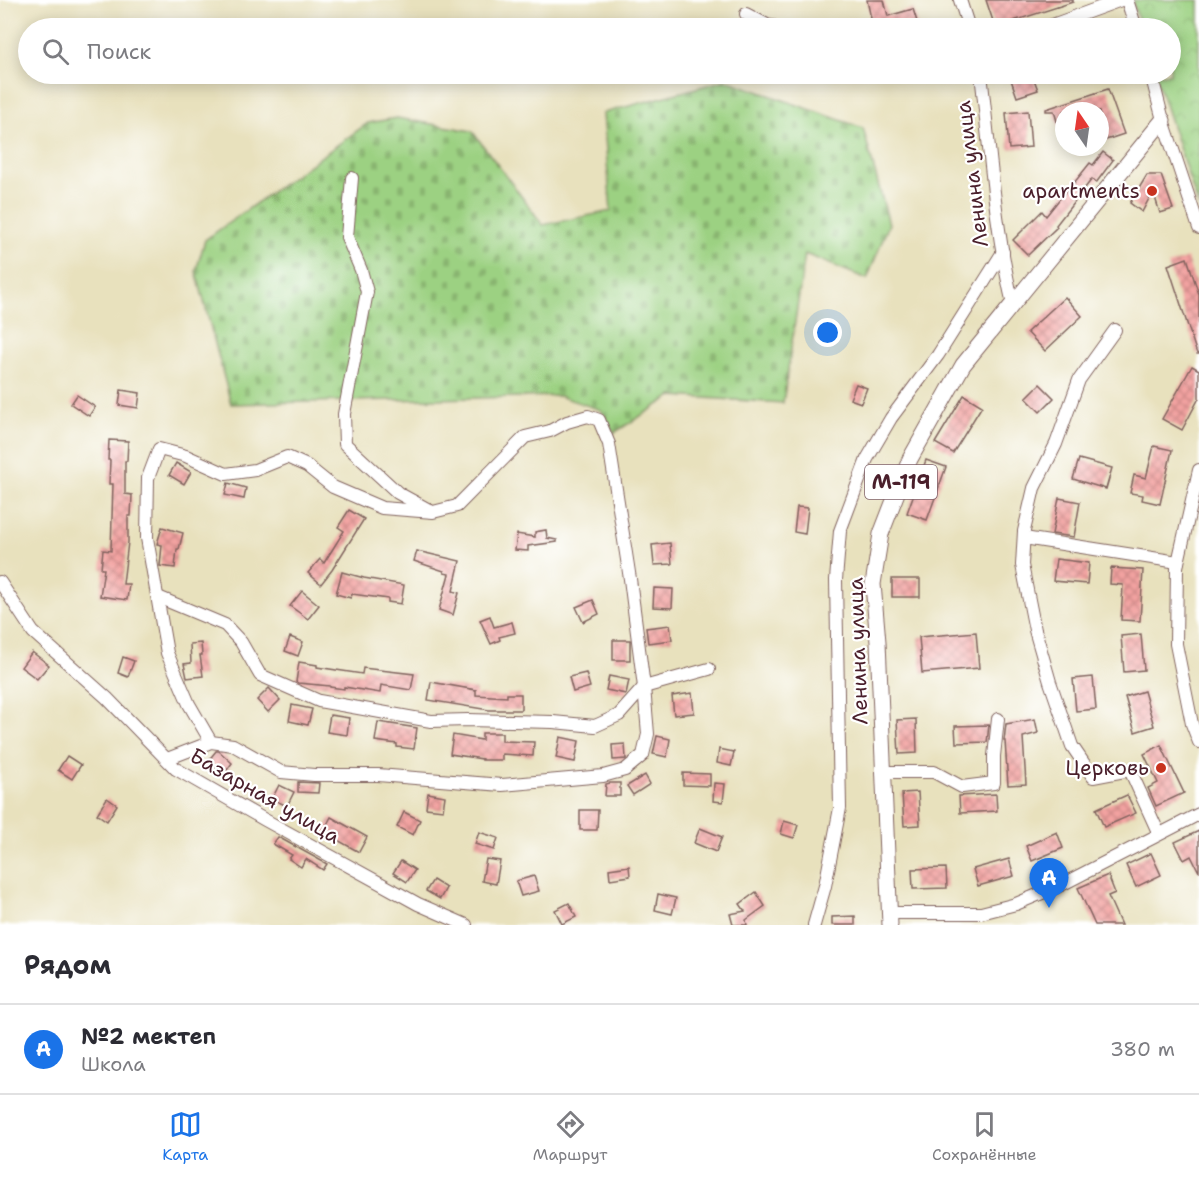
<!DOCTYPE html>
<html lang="ru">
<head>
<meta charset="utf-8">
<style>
  body { margin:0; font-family:"Shantell Sans",sans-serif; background:#f2f2f3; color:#2b2b33 }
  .compass { position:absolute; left:1055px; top:102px; width:54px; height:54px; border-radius:50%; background:#fff; box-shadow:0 3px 15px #0003; rotate:347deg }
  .you { position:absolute; left:828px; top:333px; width:21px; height:21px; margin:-15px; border:4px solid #fff; border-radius:50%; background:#1a73e8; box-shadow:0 0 0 9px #1a73e833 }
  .badge { display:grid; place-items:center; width:39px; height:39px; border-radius:50%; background:#1a73e8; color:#fff; font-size:20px; font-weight:700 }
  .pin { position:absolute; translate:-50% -50px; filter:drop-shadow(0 2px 3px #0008) }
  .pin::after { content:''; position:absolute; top:32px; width:21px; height:18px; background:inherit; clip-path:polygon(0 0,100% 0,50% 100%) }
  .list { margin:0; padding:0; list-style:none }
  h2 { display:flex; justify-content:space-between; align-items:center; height:78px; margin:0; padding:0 24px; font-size:26px }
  h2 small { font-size:20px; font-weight:400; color:#7c7c81 }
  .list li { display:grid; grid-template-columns:39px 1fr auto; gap:18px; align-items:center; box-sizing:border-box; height:90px; padding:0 24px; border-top:2px solid #e1e1e2 }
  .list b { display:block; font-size:22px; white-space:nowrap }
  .list p { margin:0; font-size:20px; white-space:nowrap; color:#7c7c81 }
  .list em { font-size:20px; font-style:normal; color:#7c7c81 }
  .icon { flex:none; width:33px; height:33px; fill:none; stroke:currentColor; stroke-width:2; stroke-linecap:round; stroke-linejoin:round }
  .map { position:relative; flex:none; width:1199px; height:925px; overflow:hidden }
  .search { position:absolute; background:#fff; box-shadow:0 3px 15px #0003; left:18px; right:18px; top:18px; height:66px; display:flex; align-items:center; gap:15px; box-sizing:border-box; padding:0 21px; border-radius:33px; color:#7c7c81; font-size:22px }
  .sheet { height:168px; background:#fff }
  nav { display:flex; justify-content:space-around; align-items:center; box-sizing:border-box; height:84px; border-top:2px solid #e1e1e2; background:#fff; font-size:16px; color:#7c7c81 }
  nav a { display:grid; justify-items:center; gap:3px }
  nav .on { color:#1a73e8 }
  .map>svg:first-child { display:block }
  .cemetery { fill:url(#cemetery-stones); stroke:#737856; stroke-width:1.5 }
  .park { fill:url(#park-crowns); stroke:#737856; stroke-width:1.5 }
  .building { fill:url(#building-cross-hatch) }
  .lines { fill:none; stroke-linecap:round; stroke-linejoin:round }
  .minor-casing { stroke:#81635e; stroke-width:14 }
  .major-casing { stroke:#81635e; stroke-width:17 }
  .minor { stroke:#fff; stroke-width:12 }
  .major { stroke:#fff; stroke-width:15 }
  .poi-dot { fill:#c8321e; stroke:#fff; stroke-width:2 }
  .labels { text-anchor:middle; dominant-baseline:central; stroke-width:4.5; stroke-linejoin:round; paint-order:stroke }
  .shield { fill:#fff; stroke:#80626b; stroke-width:1.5 }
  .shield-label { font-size:20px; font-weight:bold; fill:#4a1f2b }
  .street-label { font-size:21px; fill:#4a1f2b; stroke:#fff }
  .poi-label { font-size:21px; fill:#4a1f2b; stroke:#fff; text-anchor:end }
</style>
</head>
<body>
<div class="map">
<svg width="1199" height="925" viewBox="0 0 1199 925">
  <defs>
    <pattern id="cemetery-stones" width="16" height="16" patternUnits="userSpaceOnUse" patternTransform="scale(1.5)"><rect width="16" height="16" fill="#9cd182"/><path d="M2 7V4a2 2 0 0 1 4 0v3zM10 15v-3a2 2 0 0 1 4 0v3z" fill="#88b370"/></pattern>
    <pattern id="park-crowns" width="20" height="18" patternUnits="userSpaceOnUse" patternTransform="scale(1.5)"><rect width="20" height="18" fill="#9cd182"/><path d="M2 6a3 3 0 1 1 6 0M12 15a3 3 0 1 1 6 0" fill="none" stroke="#88b370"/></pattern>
    <pattern id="building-cross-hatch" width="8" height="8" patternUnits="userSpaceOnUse" patternTransform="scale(1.5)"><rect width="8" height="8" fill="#f3a3a1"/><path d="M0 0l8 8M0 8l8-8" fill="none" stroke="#c78483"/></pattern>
  </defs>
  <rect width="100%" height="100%" fill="#fff"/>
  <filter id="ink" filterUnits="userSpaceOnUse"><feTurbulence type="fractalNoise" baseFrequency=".0167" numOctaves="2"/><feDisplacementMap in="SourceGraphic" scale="12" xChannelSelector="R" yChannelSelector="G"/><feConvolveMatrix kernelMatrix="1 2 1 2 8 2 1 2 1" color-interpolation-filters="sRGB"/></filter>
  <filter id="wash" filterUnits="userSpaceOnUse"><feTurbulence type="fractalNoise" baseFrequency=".008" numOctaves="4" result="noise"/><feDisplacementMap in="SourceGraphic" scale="24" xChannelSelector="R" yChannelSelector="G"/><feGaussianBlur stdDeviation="1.35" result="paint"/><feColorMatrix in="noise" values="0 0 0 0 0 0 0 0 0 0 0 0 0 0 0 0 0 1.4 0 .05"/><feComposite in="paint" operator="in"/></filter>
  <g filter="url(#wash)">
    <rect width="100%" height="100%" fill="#e8e1bd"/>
    <polygon class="cemetery" points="726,80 863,128 889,224 867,279 805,254 783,403 672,396 614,433 601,410 559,396 231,404 196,271 205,240 368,123 397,118 472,131 543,225 611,211 603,113"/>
    <polygon class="park" points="1132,0 1199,0 1199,208 1155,74 1170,74 1170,28 1141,28"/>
    <g id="blocks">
      <g class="building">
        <polygon points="867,0 884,0 888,16 913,9 919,28 873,28"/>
        <polygon points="986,0 1073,0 1073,2 995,27"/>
        <polygon points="1009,74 1032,74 1038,90 1017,97"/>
        <polygon points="1108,89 1124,134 1100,142 1100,111 1064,111 1064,137 1062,138 1054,111 1046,111 1046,109"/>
        <polygon points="1028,111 1031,147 1009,149 1006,113"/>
        <polygon points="1103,152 1113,160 1096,183 1092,179 1056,225 1057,227 1028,255 1013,240 1042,211 1046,216 1073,182 1074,183 1090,163 1093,165"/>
        <polygon points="1147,175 1161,175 1173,209 1160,213 1153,191 1142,212 1130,203"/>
        <polygon points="1187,258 1199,294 1199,354 1197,354 1168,265"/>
        <polygon points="1065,297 1082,316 1045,351 1027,332"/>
        <polygon points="1192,366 1199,370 1199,398 1182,430 1162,419"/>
        <polygon points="856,384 867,388 861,403 850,399"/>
        <polygon points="1040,384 1054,398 1040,412 1026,398"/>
        <polygon points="121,390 140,393 138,408 119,405"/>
        <polygon points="77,395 95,407 89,416 71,404"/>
        <polygon points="964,395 982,406 953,453 935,443"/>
        <polygon points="109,440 128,441 127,461 125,461 125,494 132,495 131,516 128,516 128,542 123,584 129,584 127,600 100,596 104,569 101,569 103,550 111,551 113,484 109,484 110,460 108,460"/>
        <polygon points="1154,446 1172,450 1160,504 1142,500 1143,495 1130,493 1134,475 1146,478"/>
        <polygon points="1079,459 1112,468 1106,489 1073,479"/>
        <polygon points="926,460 946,467 927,520 907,513"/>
        <polygon points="176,463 191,472 184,484 169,475"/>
        <polygon points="228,483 246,488 244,499 225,495"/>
        <polygon points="1059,498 1080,502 1074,537 1052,534"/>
        <polygon points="797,507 808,508 805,534 794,532"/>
        <polygon points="349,510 364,519 332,570 321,584 308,573 320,559 324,563 344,531 338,527"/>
        <polygon points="162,527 183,533 179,549 177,549 175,568 160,566 162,545 157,544"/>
        <polygon points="546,530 547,538 557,540 557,542 528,546 528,551 515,550 517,534 535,537 535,532"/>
        <polygon points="670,543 672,564 654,565 652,545"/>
        <polygon points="417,551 460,561 453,591 459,593 453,615 439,610 449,574 444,573 444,571 414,561"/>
        <polygon points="1056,559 1089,563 1087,584 1053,581"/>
        <polygon points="1111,568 1143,570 1140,621 1121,620 1123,585 1110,584"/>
        <polygon points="342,572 364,578 404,585 401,604 388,602 388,599 352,594 351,598 336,594"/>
        <rect x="892" y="579" width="28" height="18"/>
        <polygon points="654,588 673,589 672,608 653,607"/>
        <polygon points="302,591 319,605 308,619 290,606"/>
        <polygon points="593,600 599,614 583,622 576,607"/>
        <polygon points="490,616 494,627 512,622 515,633 499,637 500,640 491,644 480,620"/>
        <polygon points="670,625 672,640 648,643 646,628"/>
        <polygon points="976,632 979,668 922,673 919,637"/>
        <polygon points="1141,634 1144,670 1124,672 1121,636"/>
        <polygon points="290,637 303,642 298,656 285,651"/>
        <rect x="613" y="640" width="17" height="20"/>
        <polygon points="201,643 202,655 200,655 203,676 187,678 184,664 191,663 190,644"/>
        <polygon points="32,652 49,665 37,679 21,667"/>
        <polygon points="123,657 134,661 128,677 118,673"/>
        <polygon points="299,662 317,665 317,667 362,674 363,668 414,674 411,690 381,685 380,693 344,687 344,689 330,687 330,686 298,683 296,682"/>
        <polygon points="586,673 590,687 573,692 569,677"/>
        <polygon points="609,676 629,680 626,694 606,690"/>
        <polygon points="1093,677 1096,709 1076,711 1073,679"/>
        <polygon points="431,682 476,690 476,695 507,697 507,694 521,694 521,710 489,710 428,700"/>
        <polygon points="269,688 280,700 268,712 257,700"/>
        <polygon points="1144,691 1154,726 1135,732 1125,697"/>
        <polygon points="692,693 694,713 674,715 672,696"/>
        <polygon points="292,705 312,709 308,725 289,721"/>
        <polygon points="330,715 349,718 347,735 327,732"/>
        <polygon points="916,719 917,753 899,754 897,720"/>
        <polygon points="1035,719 1038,733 1023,737 1026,784 1008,785 1005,741 1004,741 1006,724"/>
        <polygon points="378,722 417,728 414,749 397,747 397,744 375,741"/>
        <polygon points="989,725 987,742 956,743 955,726"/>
        <polygon points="482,733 502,733 502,741 534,742 533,756 502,754 502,760 482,760 482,759 450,754 453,735 482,740"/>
        <polygon points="657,736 670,739 667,757 653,754"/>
        <polygon points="560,737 579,741 575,762 556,758"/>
        <polygon points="625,744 626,759 613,760 612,745"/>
        <polygon points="1161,745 1184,793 1156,806 1148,788 1158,783 1144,754"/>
        <polygon points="719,749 734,752 731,766 717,763"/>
        <polygon points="216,751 219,751 232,763 224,774 208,761"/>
        <polygon points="67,756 81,765 72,779 58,770"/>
        <polygon points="683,773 710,774 710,786 683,785"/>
        <polygon points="645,775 650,784 633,795 627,786"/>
        <polygon points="298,782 319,783 318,793 298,792"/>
        <polygon points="610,783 620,783 620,796 605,796 606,784"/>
        <polygon points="714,783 725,784 723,802 713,801"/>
        <polygon points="279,785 294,792 287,806 272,799"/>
        <polygon points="918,792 920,825 904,826 902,793"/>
        <polygon points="428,793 445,796 443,810 426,808"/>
        <polygon points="996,794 997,811 960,813 959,796"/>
        <polygon points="1127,795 1136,813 1104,827 1096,809"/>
        <polygon points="107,798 117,805 107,821 97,814"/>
        <polygon points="580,810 598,810 597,830 580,830"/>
        <polygon points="404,812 420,820 413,835 397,827"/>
        <polygon points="331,817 367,837 359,852 323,832"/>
        <polygon points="784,821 798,825 794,838 781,834"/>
        <polygon points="700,828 722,837 716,852 694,843"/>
        <polygon points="1199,831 1199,872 1191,856 1184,860 1175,842"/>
        <polygon points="479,832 498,838 494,850 475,844"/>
        <polygon points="1057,832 1063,848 1032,861 1026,846"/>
        <polygon points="278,837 327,864 323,870 306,859 301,867 289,859 292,855 273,844"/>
        <polygon points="1151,853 1161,875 1136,887 1126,865"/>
        <polygon points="486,859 500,861 496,884 482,881"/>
        <polygon points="1009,859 1014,876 978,886 973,869"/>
        <polygon points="401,861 415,870 407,882 393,873"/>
        <polygon points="629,866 630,876 610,879 609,869"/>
        <polygon points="946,868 947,888 913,889 912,869"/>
        <polygon points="1108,875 1115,893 1108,896 1121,925 1095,925 1078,888"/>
        <polygon points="534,876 539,891 521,896 516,881"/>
        <polygon points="433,880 446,888 440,899 426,891"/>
        <polygon points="756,892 765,906 746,920 747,925 733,925 730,914 745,911 740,904"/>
        <polygon points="658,894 676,898 672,914 655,910"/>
        <polygon points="569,903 576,917 562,924 555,910"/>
        <polygon points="855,916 855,925 832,925 832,917"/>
      </g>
    </g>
  </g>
  <g filter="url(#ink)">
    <use href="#blocks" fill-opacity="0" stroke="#81635e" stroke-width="1.5"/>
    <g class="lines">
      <defs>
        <g id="minor">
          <polyline points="960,0 969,28"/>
          <polyline points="1127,0 1136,28"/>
          <polyline points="746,14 767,25 782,28"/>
          <polyline points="1044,28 1121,0"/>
          <path d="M 981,74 C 990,150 995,229 1013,304"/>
          <polyline points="1151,74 1163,120 1199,228"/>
          <polyline points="352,178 347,237 361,270 367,292 344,414 345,444 398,493 429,510"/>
          <polyline points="1115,330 1079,380 1056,444 1034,488 1024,531 1022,565 1035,630 1050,682 1072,746 1093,777 1130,770 1159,834"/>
          <polyline points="1199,470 1177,567 1176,644 1192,724 1199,742"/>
          <polyline points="1024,538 1178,562"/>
          <polyline points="0,582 33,632 107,698 176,769 265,820 418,904 466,925"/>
          <polyline points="158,597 225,625 241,642 260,675 319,701 431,721 468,720 553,722 595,726 619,715 644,687 709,669"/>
          <polyline points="167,759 211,742 233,745 281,772 314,775 378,775 502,785 603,776 625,770 643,755 648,734 644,687 630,579 609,444 599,420 588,416 567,422 550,431 525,437 457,506 433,512 382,508 333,487 307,466 287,457 255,470 226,474 186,456 159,449 148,478 147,538 167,653 189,704 211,742"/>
          <polyline points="883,772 934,772 962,787 994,783 994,756 998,719"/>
          <polyline points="889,913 981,913 1016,904 1061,885 1199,814"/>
          <polyline points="814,925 825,886 840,808 836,580 840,531 867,459 891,418 938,355 1003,252"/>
        </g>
        <polyline id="major" points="890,925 878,642 873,584 881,534 910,459 963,365 1163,120"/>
      </defs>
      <use href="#minor" class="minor-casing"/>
      <use href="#major" class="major-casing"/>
      <use href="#minor" class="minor"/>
      <use href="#major" class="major"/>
    </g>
  </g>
  <g class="poi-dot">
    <circle cx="1152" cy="191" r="6"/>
    <circle cx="1161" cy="768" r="6"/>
  </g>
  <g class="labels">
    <rect class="shield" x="865" y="465" width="72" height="34" rx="4.5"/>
    <g class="shield-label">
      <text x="901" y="482">М-119</text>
    </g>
    <g class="street-label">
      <text transform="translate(972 174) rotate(-97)">Ленина улица</text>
      <text transform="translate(858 651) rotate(-92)">Ленина улица</text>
      <text transform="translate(265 796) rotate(30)">Базарная улица</text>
    </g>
    <g class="poi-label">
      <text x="1140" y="191">apartments</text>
      <text x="1149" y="768">Церковь</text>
    </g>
  </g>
</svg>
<svg class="compass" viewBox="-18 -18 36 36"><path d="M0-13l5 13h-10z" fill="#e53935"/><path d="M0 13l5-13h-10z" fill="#7c7c81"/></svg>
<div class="you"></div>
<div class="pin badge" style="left:1049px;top:908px">A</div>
<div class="search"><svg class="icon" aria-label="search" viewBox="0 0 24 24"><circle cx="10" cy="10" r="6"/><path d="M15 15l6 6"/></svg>Поиск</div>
</div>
<section class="sheet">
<h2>Рядом<small></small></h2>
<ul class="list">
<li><span class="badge">A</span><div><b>№2 мектеп</b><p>Школа</p></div><em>380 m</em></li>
</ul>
</section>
<nav>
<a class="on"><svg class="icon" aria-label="map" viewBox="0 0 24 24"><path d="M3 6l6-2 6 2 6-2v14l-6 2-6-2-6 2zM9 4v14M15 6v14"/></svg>Карта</a>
<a><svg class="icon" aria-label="directions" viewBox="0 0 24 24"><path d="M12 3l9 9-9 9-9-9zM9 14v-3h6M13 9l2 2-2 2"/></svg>Маршрут</a>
<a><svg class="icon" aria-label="saved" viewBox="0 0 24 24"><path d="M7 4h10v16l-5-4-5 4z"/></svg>Сохранённые</a>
</nav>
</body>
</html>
